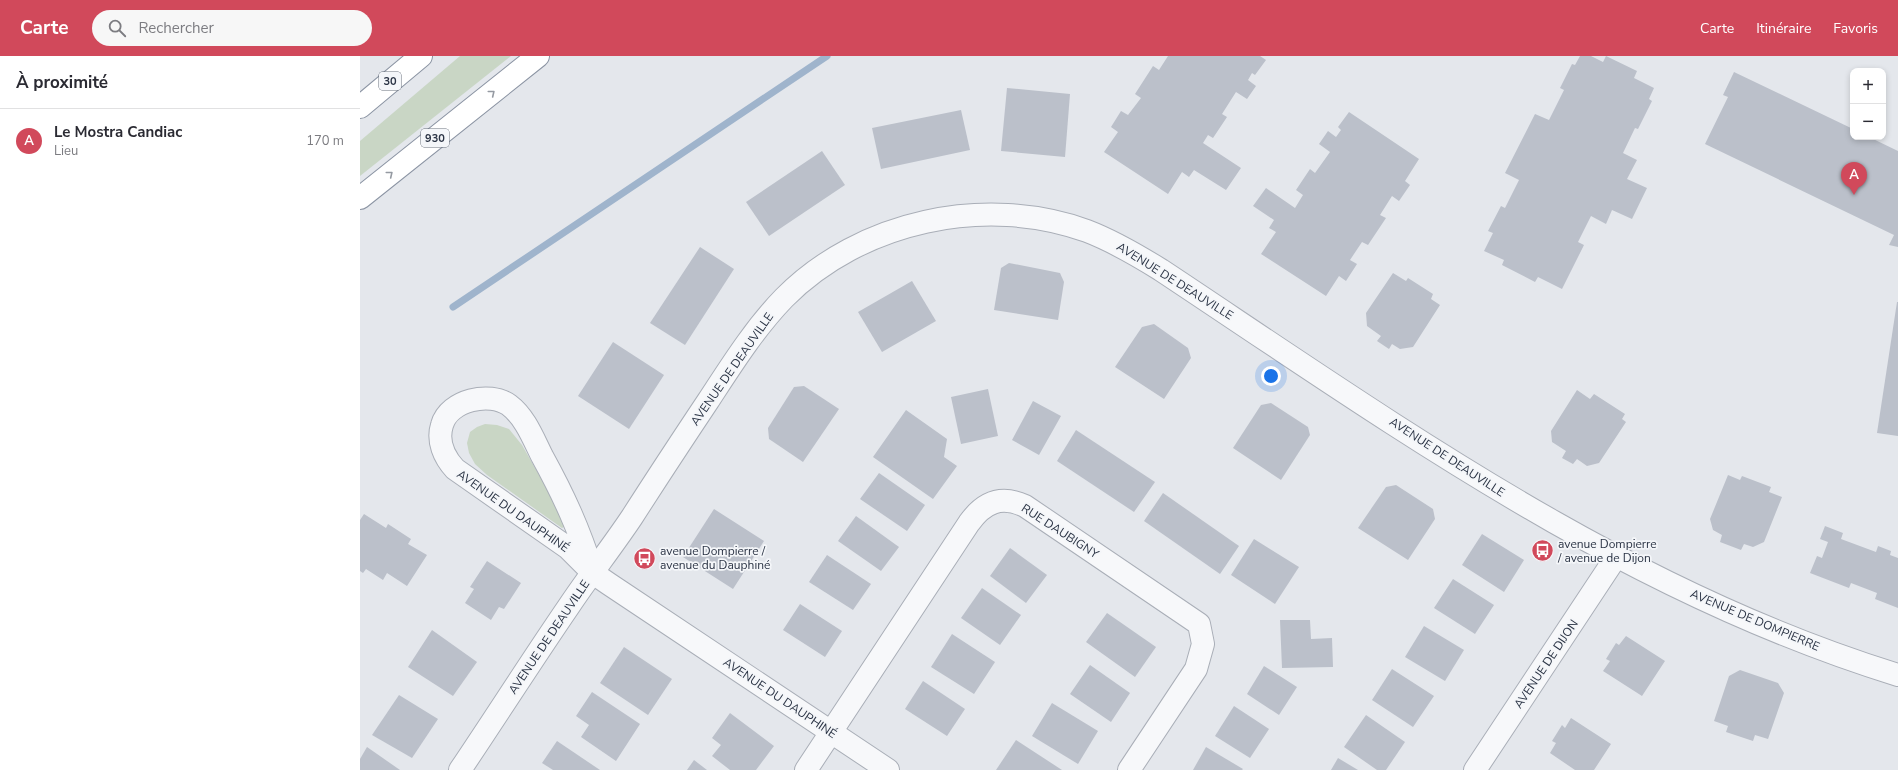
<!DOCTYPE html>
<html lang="fr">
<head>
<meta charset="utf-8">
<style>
  body { margin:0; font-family:"Nunito Sans",sans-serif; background:#f7f7f7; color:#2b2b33 }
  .controls { position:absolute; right:12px; top:12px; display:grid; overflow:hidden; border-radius:8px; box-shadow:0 2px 6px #0003 }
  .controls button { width:36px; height:36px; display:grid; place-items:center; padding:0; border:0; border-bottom:1px solid #e1e1e2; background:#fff; color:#2b2b33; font:20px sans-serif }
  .you { position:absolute; left:911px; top:320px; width:14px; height:14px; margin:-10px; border:3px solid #fff; border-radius:50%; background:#1a73e8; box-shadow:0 0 0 6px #1a73e833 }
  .badge { display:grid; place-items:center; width:26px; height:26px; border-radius:50%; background:#d1495b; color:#fff; font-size:13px; font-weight:700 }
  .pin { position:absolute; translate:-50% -33px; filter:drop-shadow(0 1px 2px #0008) }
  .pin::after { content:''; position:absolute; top:21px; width:14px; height:12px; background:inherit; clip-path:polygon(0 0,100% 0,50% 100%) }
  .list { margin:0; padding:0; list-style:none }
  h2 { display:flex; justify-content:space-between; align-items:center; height:52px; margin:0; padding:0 16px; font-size:17px }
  h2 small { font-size:13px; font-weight:400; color:#7c7c81 }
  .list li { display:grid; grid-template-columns:26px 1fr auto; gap:12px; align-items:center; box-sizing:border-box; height:64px; padding:0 16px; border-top:1px solid #e1e1e2 }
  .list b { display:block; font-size:15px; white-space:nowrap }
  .list p { margin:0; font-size:13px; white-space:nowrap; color:#7c7c81 }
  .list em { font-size:13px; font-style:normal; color:#7c7c81 }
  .icon { flex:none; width:22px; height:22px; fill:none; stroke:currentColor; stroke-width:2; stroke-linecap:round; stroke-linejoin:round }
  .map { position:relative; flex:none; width:1538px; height:714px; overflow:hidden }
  header { display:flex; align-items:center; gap:24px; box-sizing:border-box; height:56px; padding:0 20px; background:#d1495b; color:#fff }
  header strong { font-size:19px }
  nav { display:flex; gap:22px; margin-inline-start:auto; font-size:14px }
  .search { width:280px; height:36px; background:#f7f7f7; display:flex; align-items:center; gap:10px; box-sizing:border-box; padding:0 14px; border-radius:22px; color:#7c7c81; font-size:15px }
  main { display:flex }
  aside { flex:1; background:#fff }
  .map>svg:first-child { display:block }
  .green { fill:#c9d6c5 }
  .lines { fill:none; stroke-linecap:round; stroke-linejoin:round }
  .stream { stroke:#9fb4cc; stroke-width:7 }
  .building { fill:#bbc0ca }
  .street-casing { stroke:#a9aeb7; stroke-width:24 }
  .highway-casing { stroke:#8b94a3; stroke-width:24 }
  .street { stroke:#f7f8fa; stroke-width:22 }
  .highway { stroke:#fff; stroke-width:22 }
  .oneway { stroke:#959aa2 }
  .labels { text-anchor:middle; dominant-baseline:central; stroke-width:3.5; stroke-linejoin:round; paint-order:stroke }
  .shield { fill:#f4f6f9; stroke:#676e7b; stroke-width:1 }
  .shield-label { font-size:11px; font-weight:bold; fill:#2b3445 }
  .street-label { font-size:12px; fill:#2b3445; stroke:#f4f6f9 }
  .poi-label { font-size:12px; fill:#2b3445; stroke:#f4f6f9; text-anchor:start }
</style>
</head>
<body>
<header>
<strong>Carte</strong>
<div class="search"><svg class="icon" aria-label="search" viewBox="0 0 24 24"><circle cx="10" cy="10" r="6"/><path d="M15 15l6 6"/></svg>Rechercher</div>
<nav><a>Carte</a><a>Itinéraire</a><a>Favoris</a></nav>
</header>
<main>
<aside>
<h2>À proximité<small></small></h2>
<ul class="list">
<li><span class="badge">A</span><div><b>Le Mostra Candiac</b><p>Lieu</p></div><em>170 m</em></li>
</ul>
</aside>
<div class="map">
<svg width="1538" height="714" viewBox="0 0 1538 714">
  <rect width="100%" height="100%" fill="#e4e7ec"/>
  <g class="green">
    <polygon points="100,0 151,0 0,120 0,85"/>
    <polygon points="125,368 137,369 149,373 162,389 207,468 206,470 202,472 127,419 115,408 109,397 107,387 110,376 117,371"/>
  </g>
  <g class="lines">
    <polyline class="stream" points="93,251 467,0"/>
  </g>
  <g class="building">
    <polygon points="808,0 900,0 906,4 895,19 892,17 888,24 896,30 887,43 876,36 862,58 867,61 853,82 848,79 843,87 881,112 866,134 834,114 829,121 822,116 808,138 744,96 758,76 751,71 761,55 768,59 781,42 775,38 793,10 799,14"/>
    <polygon points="1220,0 1231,0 1243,6 1246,0 1277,15 1274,22 1294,32 1289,43 1292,45 1278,73 1275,72 1263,97 1277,104 1267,123 1287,132 1272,163 1252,154 1246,168 1231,160 1218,186 1224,189 1202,233 1178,221 1175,226 1142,209 1144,204 1124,195 1133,177 1128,175 1141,150 1145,152 1159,124 1145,117 1175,58 1189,64 1204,34 1200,32 1212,8 1215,9"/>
    <polygon points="1374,16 1493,73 1493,81 1509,81 1538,95 1538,191 1529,189 1534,179 1345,88 1368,41 1363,39"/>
    <polygon points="647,32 710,38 705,101 641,95"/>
    <polygon points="601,54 610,94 521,113 512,72"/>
    <polygon points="989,56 1059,103 1045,125 1050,129 1039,145 1032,140 1020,159 1026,162 1008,189 1002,186 990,204 997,208 986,225 979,220 966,240 901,198 916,176 909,172 914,164 893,150 906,132 935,152 943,139 936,134 950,113 955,117 970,96 959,88 968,75 976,81 981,74 978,71"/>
    <polygon points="462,95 485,129 409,180 386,146"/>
    <polygon points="340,191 374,213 325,289 290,267"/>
    <polygon points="649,207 700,217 704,226 698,264 634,254 641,212"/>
    <polygon points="1033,217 1046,225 1048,222 1073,238 1071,243 1080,249 1053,291 1040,293 1032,288 1029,293 1017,285 1021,280 1007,270 1006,257"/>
    <polygon points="552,225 576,265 522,296 498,256"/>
    <polygon points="1537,246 1538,246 1538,380 1517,377"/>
    <polygon points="794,268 828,292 831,302 804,343 755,311 782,271"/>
    <polygon points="253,286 304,319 269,373 218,340"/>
    <polygon points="444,330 479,353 443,406 409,383 408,372 434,331"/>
    <polygon points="628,333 638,380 601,388 591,341"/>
    <polygon points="1217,334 1230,343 1234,338 1265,358 1262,363 1266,366 1239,407 1227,410 1217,403 1213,408 1202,402 1206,395 1192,386 1191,375"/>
    <polygon points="673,345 701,360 679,399 652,384"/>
    <polygon points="911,347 948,371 950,379 921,424 873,392 901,349"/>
    <polygon points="546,354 587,383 584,401 597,410 573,443 513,401"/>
    <polygon points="716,374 795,426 774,456 697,405"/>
    <polygon points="519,417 565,449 547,475 500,443"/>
    <polygon points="1368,419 1380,424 1382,420 1411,431 1409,436 1422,441 1404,486 1393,491 1384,488 1381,494 1360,486 1362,479 1353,474 1350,463"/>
    <polygon points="1036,429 1073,453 1075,463 1048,504 998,472 1026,431"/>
    <polygon points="803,437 879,490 860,518 784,465"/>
    <polygon points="354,453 404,485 373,533 323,501"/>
    <polygon points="4,458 26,472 28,468 51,483 48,488 67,499 47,530 27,517 23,524 6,513 3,517 0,515 0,464"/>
    <polygon points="496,460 539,491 521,515 478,485"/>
    <polygon points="1465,470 1483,477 1481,483 1516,496 1518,490 1531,495 1530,499 1538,502 1538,552 1515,543 1517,537 1491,527 1489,532 1450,517 1457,500 1462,502 1468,486 1460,483"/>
    <polygon points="1122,478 1164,504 1144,536 1102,509"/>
    <polygon points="894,483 939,511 915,548 871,519"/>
    <polygon points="650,492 687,519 666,547 630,520"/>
    <polygon points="467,499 511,528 493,554 449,526"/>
    <polygon points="127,505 161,527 144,553 139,551 131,564 105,547 114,533 110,531"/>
    <polygon points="1093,523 1134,549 1115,578 1074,552"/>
    <polygon points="622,532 661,559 640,589 601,562"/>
    <polygon points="440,548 482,575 465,601 423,574"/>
    <polygon points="747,557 796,591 775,621 726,586"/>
    <polygon points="920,564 950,564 951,583 972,582 973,611 922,612"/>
    <polygon points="1064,570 1104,594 1085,625 1045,601"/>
    <polygon points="72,574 117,606 93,640 48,611"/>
    <polygon points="592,578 635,606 614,638 571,611"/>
    <polygon points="1266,580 1305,605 1282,640 1243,615 1250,605 1246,603 1256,587 1259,589"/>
    <polygon points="264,591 312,623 288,659 240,627"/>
    <polygon points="730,609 770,637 751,666 710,638"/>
    <polygon points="904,610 937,631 919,659 887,638"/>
    <polygon points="1032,613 1074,640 1053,671 1012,644"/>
    <polygon points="1380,614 1418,627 1424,637 1408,683 1395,679 1393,685 1366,676 1368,670 1354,665 1369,620"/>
    <polygon points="563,625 605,653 587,680 545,653"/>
    <polygon points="232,636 280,668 256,705 221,681 229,669 216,660"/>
    <polygon points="39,639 78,663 52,702 12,679"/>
    <polygon points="692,647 738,675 718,708 672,680"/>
    <polygon points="874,650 909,673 890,702 855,680"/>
    <polygon points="370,657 414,690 396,714 370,714 352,700 361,689 352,682"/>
    <polygon points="1006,659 1045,686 1026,714 1017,714 984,691"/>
    <polygon points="1211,662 1251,688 1234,714 1215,714 1190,697 1196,687 1192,685 1202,669 1205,672"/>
    <polygon points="656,684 702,714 636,714"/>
    <polygon points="197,685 240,714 193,714 182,707"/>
    <polygon points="7,691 40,714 0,714 0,703"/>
    <polygon points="846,691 883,713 882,714 833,714"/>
    <polygon points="978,702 998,714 971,714"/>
    <polygon points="334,704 347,714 327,714"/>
  </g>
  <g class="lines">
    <defs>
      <g id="street">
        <path d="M 233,517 C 219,473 204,440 182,400 C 173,382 165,361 149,349 C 130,335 89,344 82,369 C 77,385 84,401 95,413 L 208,492 L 233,517 L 249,528 L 528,714"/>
        <path d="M 100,714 C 137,659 172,604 209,550 C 229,520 252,491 272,461 C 297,422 322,384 348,345 C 371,310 394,273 424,242 C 500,165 625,138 727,175 C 753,185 777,199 801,214 C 1036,370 1265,535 1538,619"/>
        <path d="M 446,714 L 609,467 C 624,446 641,439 665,450 L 839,568 L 843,588 L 836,613 L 769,714"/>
        <polyline points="1115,714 1256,501"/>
      </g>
      <g id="highway">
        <polyline points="0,51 61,0"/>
        <polyline points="0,142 178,0"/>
      </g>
    </defs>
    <use href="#street" class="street-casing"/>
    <use href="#highway" class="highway-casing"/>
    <use href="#street" class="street"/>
    <use href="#highway" class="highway"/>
  </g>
  <defs><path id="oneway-chevron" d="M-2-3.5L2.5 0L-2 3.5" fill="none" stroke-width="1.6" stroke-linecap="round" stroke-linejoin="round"/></defs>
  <g class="oneway">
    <use href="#oneway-chevron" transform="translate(132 37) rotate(-39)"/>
    <use href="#oneway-chevron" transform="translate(30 118) rotate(-39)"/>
  </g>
  <defs>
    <symbol id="bus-disc" viewBox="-11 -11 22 22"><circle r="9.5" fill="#d1495b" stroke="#f4f6f9"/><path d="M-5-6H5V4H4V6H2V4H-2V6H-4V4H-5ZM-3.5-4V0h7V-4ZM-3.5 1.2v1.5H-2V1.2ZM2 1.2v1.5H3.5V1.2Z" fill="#fff"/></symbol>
  </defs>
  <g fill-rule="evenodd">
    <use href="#bus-disc" x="1170" y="482" width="25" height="25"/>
    <use href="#bus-disc" x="272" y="490" width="25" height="25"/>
  </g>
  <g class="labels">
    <g class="shield">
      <rect x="19" y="16" width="22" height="18" rx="3"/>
      <rect x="61" y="73" width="28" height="18" rx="3"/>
    </g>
    <g class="shield-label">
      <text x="30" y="25">30</text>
      <text x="75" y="82">930</text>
    </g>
    <g class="street-label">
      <text transform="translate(815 225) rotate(32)">AVENUE DE DEAUVILLE</text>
      <text transform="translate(372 313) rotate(-55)">AVENUE DE DEAUVILLE</text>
      <text transform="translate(1087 401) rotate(33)">AVENUE DE DEAUVILLE</text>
      <text transform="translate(153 455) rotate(35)">AVENUE DU DAUPHINÉ</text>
      <text transform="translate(700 475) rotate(33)">RUE DAUBIGNY</text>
      <text transform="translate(1395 564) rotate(23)">AVENUE DE DOMPIERRE</text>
      <text transform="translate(189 581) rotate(-56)">AVENUE DE DEAUVILLE</text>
      <text transform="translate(1186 608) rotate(-56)">AVENUE DE DIJON</text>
      <text transform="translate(420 642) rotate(34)">AVENUE DU DAUPHINÉ</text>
    </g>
    <g class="poi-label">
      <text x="1198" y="488">avenue Dompierre<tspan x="1198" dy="14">/ avenue de Dijon</tspan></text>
      <text x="300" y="495">avenue Dompierre /<tspan x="300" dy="14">avenue du Dauphiné</tspan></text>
    </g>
  </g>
</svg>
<div class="controls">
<button>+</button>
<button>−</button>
</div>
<div class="you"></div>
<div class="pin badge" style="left:1494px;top:139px">A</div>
</div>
</main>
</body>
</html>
